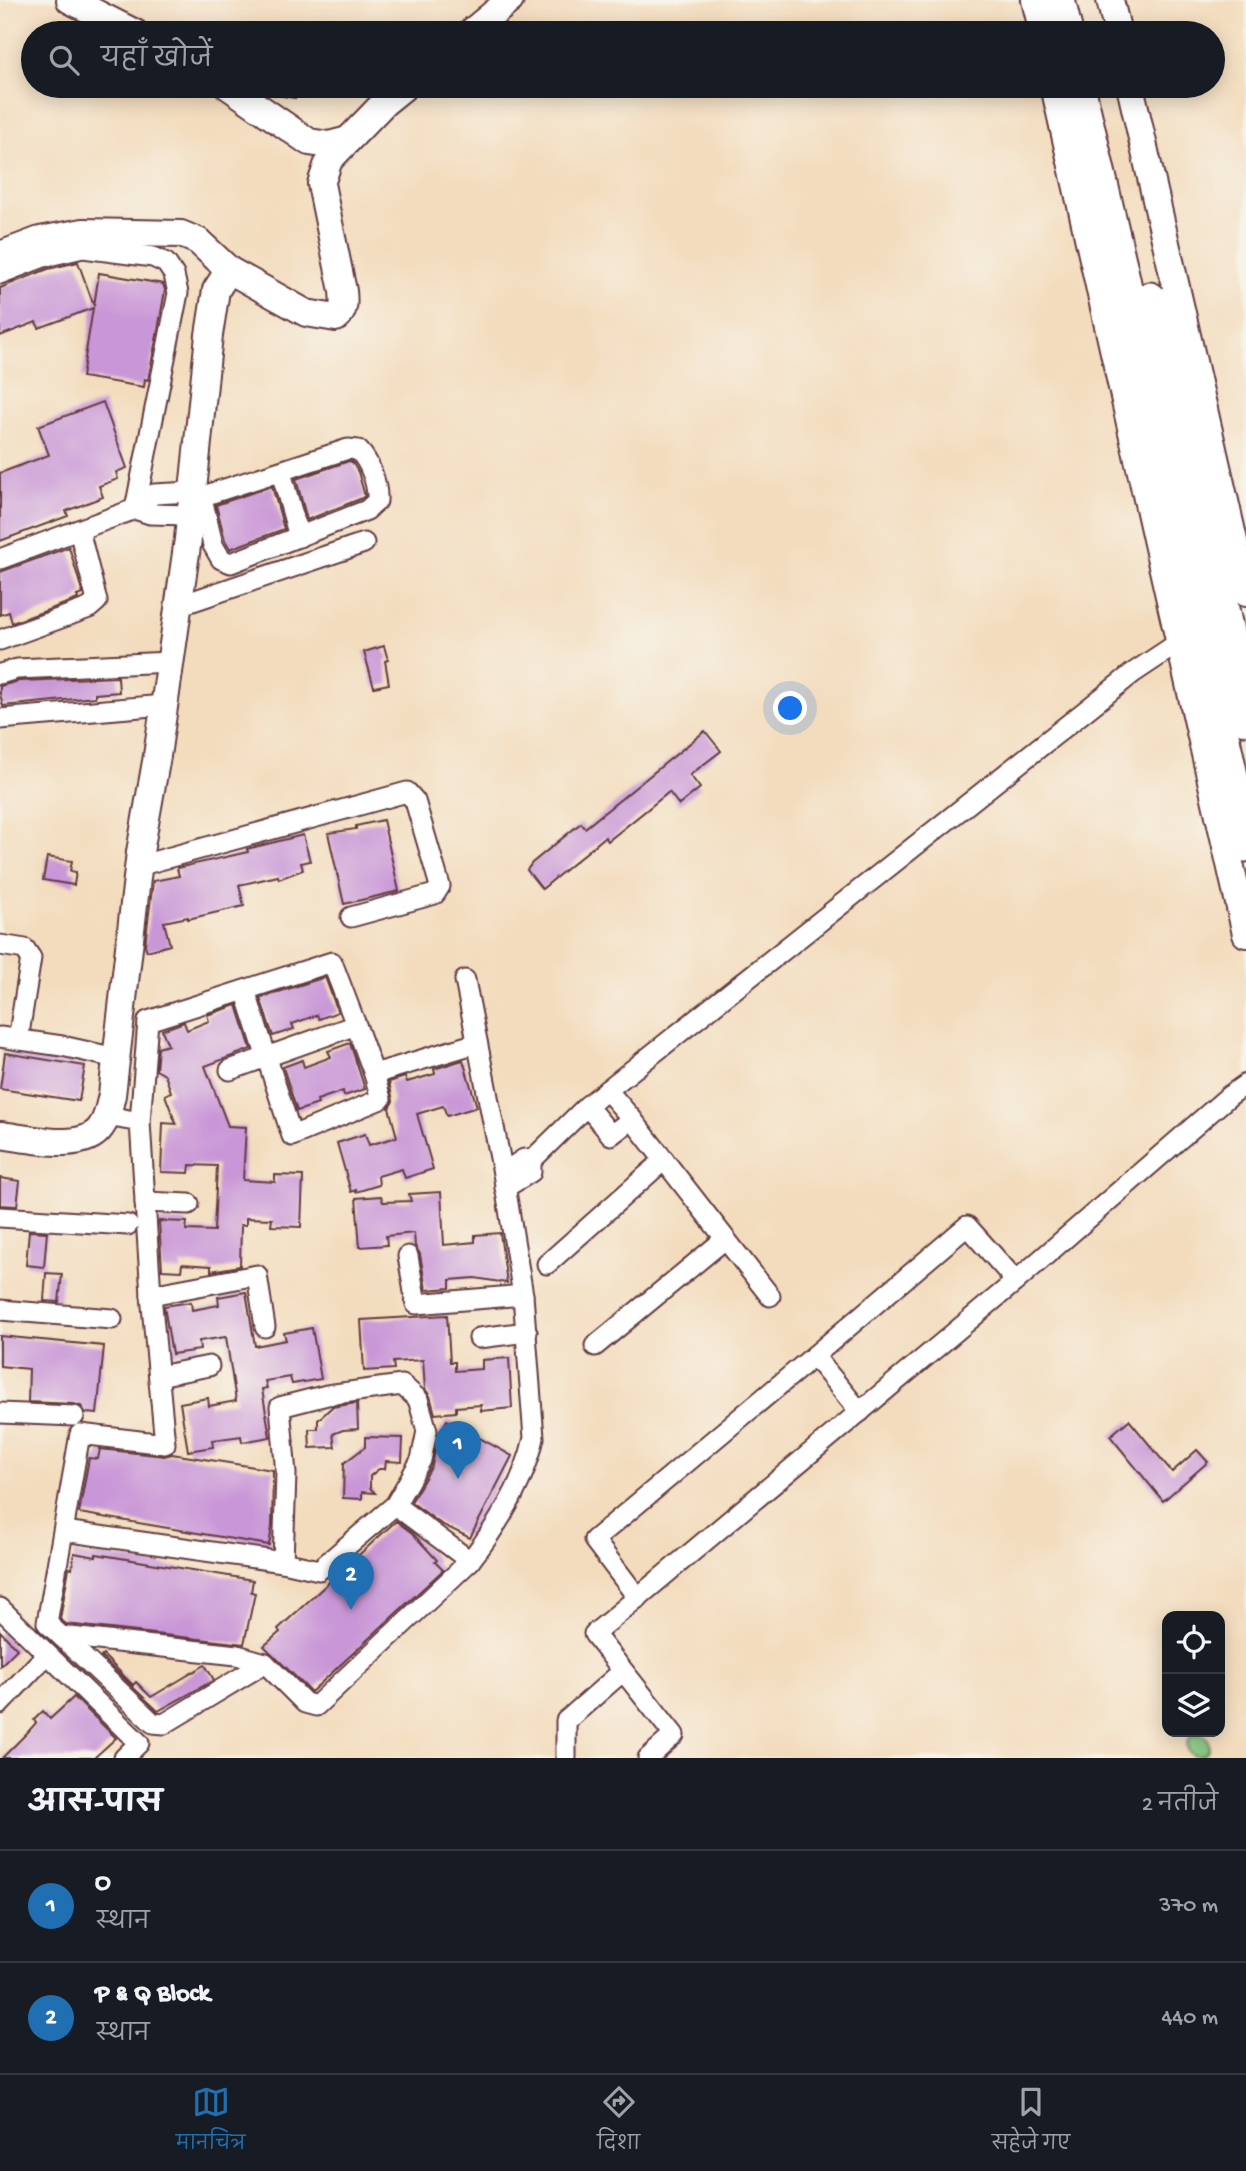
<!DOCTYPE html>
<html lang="hi">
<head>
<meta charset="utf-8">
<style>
  body { margin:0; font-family:"Gochi Hand","Playpen Sans Deva",sans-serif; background:#242831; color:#f1f3f6 }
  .controls { position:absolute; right:21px; bottom:21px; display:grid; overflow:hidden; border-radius:14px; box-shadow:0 4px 18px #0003 }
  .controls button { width:63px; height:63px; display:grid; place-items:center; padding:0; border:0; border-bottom:2px solid #363941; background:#171b24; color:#f1f3f6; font:35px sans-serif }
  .you { position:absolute; left:791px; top:709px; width:24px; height:24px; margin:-18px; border:5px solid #fff; border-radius:50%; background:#1a73e8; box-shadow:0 0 0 10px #1a73e833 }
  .badge { display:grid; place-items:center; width:46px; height:46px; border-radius:50%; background:#1f6fb2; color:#fff; font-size:23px; font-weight:700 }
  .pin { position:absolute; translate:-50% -58px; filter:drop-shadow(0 2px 4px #0008) }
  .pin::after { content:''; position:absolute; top:37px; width:24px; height:21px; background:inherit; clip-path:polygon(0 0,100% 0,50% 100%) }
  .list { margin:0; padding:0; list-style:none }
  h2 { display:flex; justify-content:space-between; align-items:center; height:91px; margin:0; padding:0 28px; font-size:30px }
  h2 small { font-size:23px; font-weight:400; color:#9ea1a6 }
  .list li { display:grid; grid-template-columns:46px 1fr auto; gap:21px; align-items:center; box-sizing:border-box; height:112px; padding:0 28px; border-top:2px solid #363941 }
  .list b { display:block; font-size:26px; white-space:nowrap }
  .list p { margin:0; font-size:23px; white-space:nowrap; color:#9ea1a6 }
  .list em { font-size:23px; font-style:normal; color:#9ea1a6 }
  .icon { flex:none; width:38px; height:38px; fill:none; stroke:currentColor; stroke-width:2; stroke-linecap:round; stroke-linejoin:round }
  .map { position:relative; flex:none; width:1246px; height:1758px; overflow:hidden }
  .search { position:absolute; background:#171b24; box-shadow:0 4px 18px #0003; left:21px; right:21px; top:21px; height:77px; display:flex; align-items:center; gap:18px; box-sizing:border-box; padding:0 24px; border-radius:38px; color:#9ea1a6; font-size:26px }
  .sheet { height:315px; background:#171b24 }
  nav { display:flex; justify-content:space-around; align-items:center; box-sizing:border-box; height:98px; border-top:2px solid #363941; background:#171b24; font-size:19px; color:#9ea1a6 }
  nav a { display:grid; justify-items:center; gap:4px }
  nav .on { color:#1f6fb2 }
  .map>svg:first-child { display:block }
  .green { fill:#87c880; stroke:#687456; stroke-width:2 }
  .building { fill:#c997d7 }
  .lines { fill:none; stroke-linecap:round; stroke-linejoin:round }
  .street-casing { stroke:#633b41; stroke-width:23 }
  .secondary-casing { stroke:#633b41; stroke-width:30 }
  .highway-casing { stroke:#633b41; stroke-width:37 }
  .street { stroke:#fff; stroke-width:19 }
  .secondary { stroke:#fff; stroke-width:26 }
  .highway { stroke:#fff; stroke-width:33 }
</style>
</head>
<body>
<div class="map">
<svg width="1246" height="1758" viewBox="0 0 1246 1758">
  <rect width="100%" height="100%" fill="#f7f3e8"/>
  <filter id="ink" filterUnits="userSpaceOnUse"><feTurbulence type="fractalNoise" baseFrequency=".0143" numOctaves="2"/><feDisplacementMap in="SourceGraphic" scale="14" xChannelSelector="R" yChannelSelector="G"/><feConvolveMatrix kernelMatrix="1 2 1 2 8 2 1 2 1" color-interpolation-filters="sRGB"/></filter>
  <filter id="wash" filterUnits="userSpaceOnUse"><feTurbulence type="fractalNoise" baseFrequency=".00686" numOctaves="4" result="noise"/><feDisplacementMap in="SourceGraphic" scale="28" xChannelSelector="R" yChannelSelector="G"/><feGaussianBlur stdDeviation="1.57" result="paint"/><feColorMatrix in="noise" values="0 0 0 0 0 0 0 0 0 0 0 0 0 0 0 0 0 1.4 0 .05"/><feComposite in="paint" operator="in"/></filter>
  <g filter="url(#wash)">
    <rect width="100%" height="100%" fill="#f3dcbd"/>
    <circle class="green" cx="1198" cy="1745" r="11"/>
    <g id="blocks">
      <g class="building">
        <polygon points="260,86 297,86 295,98 266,93 260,89"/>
        <polygon points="78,262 94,306 99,273 163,284 165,290 158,330 148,380 145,379 144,387 82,377 93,308 39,328 36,322 0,336 0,288 48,269"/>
        <polygon points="103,402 127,468 116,472 118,479 99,486 103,497 66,511 68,516 0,541 0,473 49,455 38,426"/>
        <polygon points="349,461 352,462 358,472 365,496 360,499 307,520 296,479"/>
        <polygon points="272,486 284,529 230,549 225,540 216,505"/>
        <polygon points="69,547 83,594 77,596 78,599 12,623 9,612 0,615 0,572"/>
        <polygon points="384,646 388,660 385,661 389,684 374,687 364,652"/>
        <polygon points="118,677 119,692 95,694 95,697 3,706 0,694 0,686 19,681"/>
        <polygon points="705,731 721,751 690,775 700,788 679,805 669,792 608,841 605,837 542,889 527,870 532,863 581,823 585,828"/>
        <polygon points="383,820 399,891 344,904 328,833 356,829 356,826"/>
        <polygon points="303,835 310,861 301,863 303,870 279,879 278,876 239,885 244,906 188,919 188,917 164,922 170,945 147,951 145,945 153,881 179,876 177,868 248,852 247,849"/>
        <polygon points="47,857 72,861 70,871 76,872 74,885 43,880"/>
        <polygon points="325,977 338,1012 319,1019 317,1015 292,1024 294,1029 273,1036 260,998"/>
        <polygon points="237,1005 251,1049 205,1066 228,1126 246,1127 243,1180 275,1182 275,1175 303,1176 301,1227 271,1226 272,1219 246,1218 246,1225 241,1225 240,1266 211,1271 211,1266 182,1264 181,1271 162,1270 159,1221 187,1222 186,1230 214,1231 217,1166 190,1165 189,1173 161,1172 163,1123 176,1124 165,1095 171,1092 165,1075 156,1070 158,1048 168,1045 162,1030 184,1022 187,1030 209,1021 207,1015"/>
        <polygon points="350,1043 365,1089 344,1096 343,1091 317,1100 318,1104 297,1111 283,1067 302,1060 304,1067 331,1057 328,1051"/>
        <polygon points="5,1053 85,1066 79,1101 0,1089"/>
        <polygon points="463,1060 477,1107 447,1116 443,1106 417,1114 433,1169 405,1178 402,1169 378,1176 379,1185 356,1192 356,1190 351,1192 337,1143 365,1134 369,1145 397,1137 389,1108 393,1101 389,1082 405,1077 407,1082 435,1074 434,1069"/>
        <polygon points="0,1178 20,1181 17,1206 0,1205"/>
        <polygon points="441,1192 444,1245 475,1242 475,1235 500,1233 507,1283 475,1278 450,1280 450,1288 426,1290 420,1254 415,1246 414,1233 386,1236 387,1245 360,1247 356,1198 381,1196 383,1202 411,1201 409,1194"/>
        <polygon points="29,1231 47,1232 44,1267 26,1265"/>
        <polygon points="46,1273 62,1274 59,1302 44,1301"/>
        <polygon points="246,1292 255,1346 286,1340 284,1333 312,1328 321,1379 292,1384 290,1377 265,1381 267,1388 262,1389 270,1437 242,1442 241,1436 212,1440 213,1447 188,1451 180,1403 208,1398 209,1406 236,1401 226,1337 199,1341 200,1350 172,1354 164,1306 191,1302 192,1310 219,1305 218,1297"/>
        <polygon points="447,1315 450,1362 455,1362 455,1371 482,1369 482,1360 509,1358 512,1408 481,1411 481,1405 456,1407 456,1412 435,1414 430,1396 425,1389 423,1360 393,1362 394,1369 364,1371 361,1320"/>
        <polygon points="0,1336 104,1346 97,1414 86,1413 81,1406 74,1404 28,1402 29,1369 0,1366"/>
        <polygon points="357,1403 358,1429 343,1430 333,1434 335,1447 310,1448 309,1429 318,1429 318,1420 332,1407"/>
        <polygon points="447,1420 512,1456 470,1538 441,1524 411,1502 432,1466 438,1436"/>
        <polygon points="1129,1420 1172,1472 1197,1450 1208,1462 1163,1501 1110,1436"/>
        <polygon points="365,1437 403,1438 402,1462 386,1461 385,1469 379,1469 370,1476 370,1488 375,1493 362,1492 362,1499 343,1498 344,1463 365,1447"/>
        <polygon points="100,1449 164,1456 172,1454 273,1470 272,1527 269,1545 79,1513 89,1458 98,1459"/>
        <polygon points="396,1521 412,1533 437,1560 435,1562 443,1570 311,1692 264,1646 280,1632 278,1629"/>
        <polygon points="74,1553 96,1557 96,1554 253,1580 251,1592 255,1593 244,1644 66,1624 60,1619 69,1568 72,1569"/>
        <polygon points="0,1631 17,1649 0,1666"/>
        <polygon points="103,1655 133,1685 136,1682 151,1697 205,1665 214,1680 158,1711 101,1657"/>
        <polygon points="74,1697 116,1738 94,1758 2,1758 27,1733 36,1723 34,1720 43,1711 50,1719"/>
      </g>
    </g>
  </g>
  <g filter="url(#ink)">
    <use href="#blocks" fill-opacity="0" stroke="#633b41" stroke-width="2"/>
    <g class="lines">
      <defs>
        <g id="street">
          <polyline points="0,274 44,257 83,248 153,257 166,263 174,275 178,293 135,509"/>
          <polyline points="281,472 299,537"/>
          <path d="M 191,500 L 348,449 L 358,450 C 370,462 378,484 377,501 L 367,510 L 231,563 L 221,559 L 213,545 L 202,498"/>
          <polyline points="135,509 150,514 190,515"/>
          <polyline points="0,559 135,509 154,494 192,492"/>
          <polyline points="178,606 364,543"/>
          <polyline points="0,640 89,608 97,601 79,530"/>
          <polyline points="0,674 17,669 170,662"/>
          <polyline points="0,719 164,705"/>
          <polyline points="138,866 407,792 415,801 440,886 435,894 351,917"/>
          <polyline points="0,945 25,949 31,958 18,1040"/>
          <polyline points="245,990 292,1136 381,1099 374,1074"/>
          <polyline points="0,1037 62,1046 116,1058"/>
          <polyline points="230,1070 356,1025 374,1074 477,1043"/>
          <polyline points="607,1090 632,1119"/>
          <polyline points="587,1106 611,1135 632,1119 770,1296"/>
          <polyline points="107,1116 140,1122 148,1021 332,962 356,1025"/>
          <polyline points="140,1122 151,1295 165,1444 80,1434 47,1623 61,1636 237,1655 265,1663 305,1703 316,1706 470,1561"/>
          <polyline points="531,1161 587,1106 1133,673 1178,643"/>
          <polyline points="503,1173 524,1159 531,1161 531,1172 505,1188"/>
          <polyline points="145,1202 189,1204"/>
          <polyline points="0,1217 128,1225"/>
          <polyline points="408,1256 416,1304 523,1295"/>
          <polyline points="547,1264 664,1160"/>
          <polyline points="151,1295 257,1275 265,1327"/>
          <polyline points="0,1310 112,1319"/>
          <polyline points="479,1338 527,1332"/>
          <polyline points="595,1346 725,1239"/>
          <polyline points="159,1376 209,1366"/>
          <polyline points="860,1412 814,1356 967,1226 1016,1281"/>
          <polyline points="0,1413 74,1416"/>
          <path d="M 395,1505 L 319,1570 L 283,1562 L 286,1474 L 280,1407 L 327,1395 L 402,1385 L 418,1399 L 427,1431 L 421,1460 L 395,1505 L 470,1561 C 498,1525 524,1484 534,1438 L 523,1295 L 503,1173 L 465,980"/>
          <polyline points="64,1531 283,1562"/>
          <polyline points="638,1598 594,1540 814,1356"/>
          <polyline points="0,1608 139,1743 124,1758"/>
          <polyline points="61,1636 153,1723 164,1724 265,1663"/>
          <polyline points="0,1704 47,1654"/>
          <polyline points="566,1758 566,1721 623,1671"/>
          <polyline points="648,1758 674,1735 594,1634 1016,1281 1229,1096 1246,1084"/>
        </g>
        <g id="secondary">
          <polyline points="70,0 135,33"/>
          <polyline points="1035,0 1043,33"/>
          <polyline points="1110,0 1118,33"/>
          <polyline points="470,33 510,0"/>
          <polyline points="228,86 309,142 329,145 348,140"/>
          <path d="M 1054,86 C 1119,368 1180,652 1246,934"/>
          <polyline points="1130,86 1246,593"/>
          <polyline points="0,255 40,240 83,232 181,234 198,241 229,270"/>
          <path d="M 0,1135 C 27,1138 84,1153 101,1127 C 108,1118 109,1106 112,1095 L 140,852 L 157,756 L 188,539 L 209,335 L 216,290 L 229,270 L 306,313 L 336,318 C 345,311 344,301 343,291 L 321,184 L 329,160 L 384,103 L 405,86"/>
        </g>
        <g id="highway">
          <polyline points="1058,0 1066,33"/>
          <polyline points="1078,86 1120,265 1246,845"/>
          <polyline points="1150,299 1186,446 1246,718"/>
        </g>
      </defs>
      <use href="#street" class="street-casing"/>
      <use href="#secondary" class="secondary-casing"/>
      <use href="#highway" class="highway-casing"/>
      <use href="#street" class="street"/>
      <use href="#secondary" class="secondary"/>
      <use href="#highway" class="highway"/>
    </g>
  </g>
</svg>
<div class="controls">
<button><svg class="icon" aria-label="locate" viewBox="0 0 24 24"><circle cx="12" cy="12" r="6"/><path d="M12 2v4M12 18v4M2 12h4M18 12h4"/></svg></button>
<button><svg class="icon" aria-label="layers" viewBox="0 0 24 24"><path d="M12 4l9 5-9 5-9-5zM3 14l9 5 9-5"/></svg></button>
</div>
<div class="you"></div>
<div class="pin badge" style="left:458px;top:1479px">1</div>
<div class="pin badge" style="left:351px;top:1610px">2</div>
<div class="search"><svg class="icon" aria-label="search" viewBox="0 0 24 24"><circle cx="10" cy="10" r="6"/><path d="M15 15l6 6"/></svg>यहाँ खोजें</div>
</div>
<section class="sheet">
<h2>आस-पास<small>2 नतीजे</small></h2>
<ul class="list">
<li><span class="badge">1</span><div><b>O</b><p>स्थान</p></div><em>370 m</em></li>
<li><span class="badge">2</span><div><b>P &amp; Q Block</b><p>स्थान</p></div><em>440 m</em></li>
</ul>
</section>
<nav>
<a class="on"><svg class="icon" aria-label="map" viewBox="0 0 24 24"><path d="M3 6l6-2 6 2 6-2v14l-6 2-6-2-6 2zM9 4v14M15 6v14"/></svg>मानचित्र</a>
<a><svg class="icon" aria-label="directions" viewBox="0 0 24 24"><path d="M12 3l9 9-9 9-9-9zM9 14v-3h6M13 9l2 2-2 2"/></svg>दिशा</a>
<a><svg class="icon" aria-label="saved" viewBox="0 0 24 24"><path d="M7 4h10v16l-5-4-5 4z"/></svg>सहेजे गए</a>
</nav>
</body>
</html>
